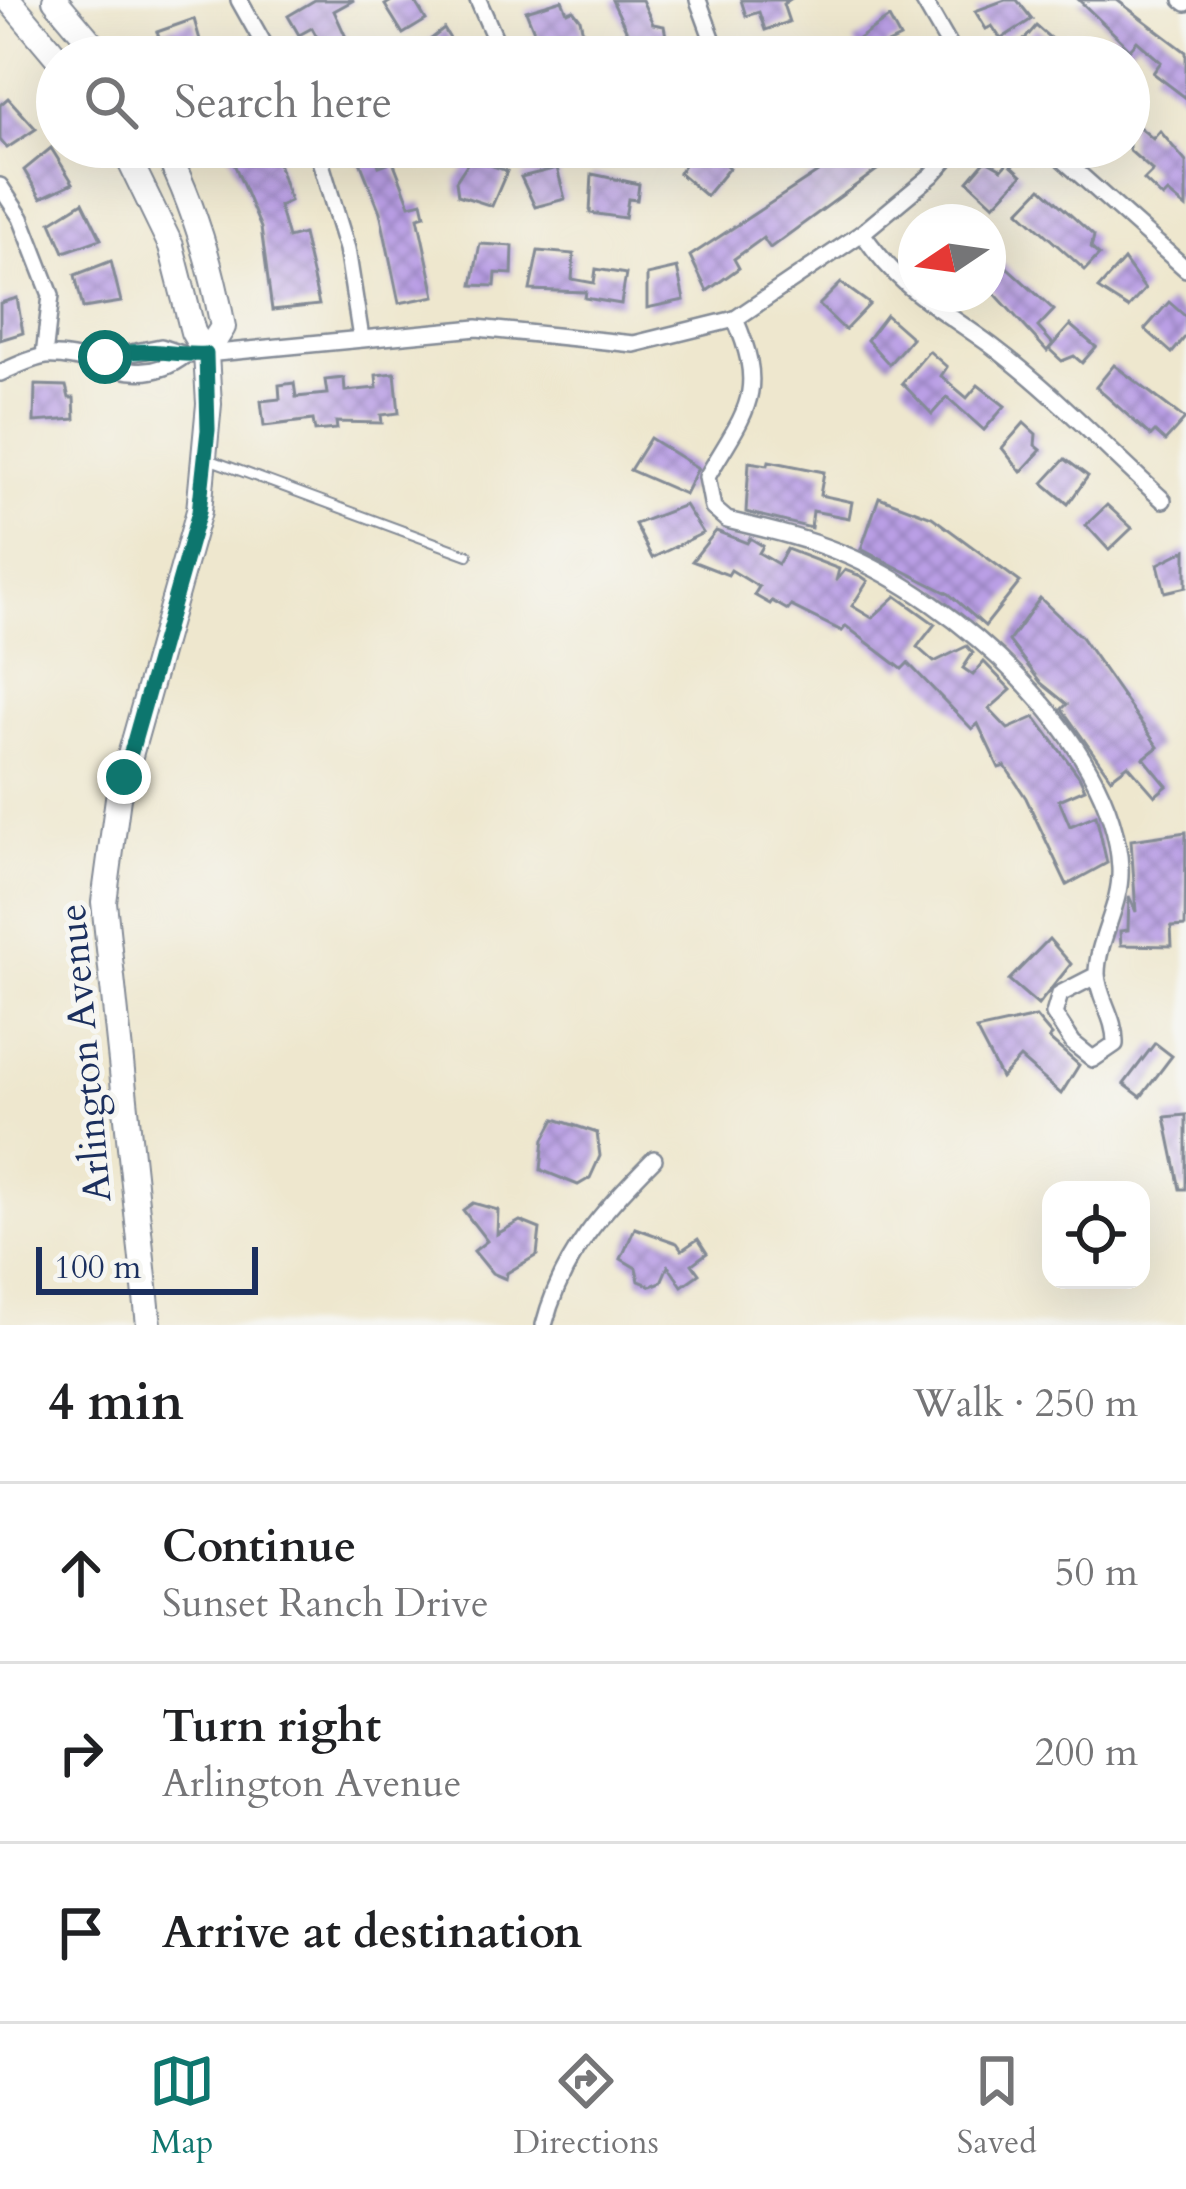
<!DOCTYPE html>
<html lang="en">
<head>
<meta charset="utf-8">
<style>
  body { margin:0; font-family:Cardo,serif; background:#f2f2f2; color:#202124 }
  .controls { position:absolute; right:36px; bottom:36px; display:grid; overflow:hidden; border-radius:24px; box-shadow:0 12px 48px #0002 }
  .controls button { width:108px; height:108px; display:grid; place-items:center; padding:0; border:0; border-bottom:3px solid #e0e0e0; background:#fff; color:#202124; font:60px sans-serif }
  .compass { position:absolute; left:898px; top:204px; width:108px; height:108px; border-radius:50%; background:#fff; box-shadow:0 12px 48px #0002; rotate:257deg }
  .scale { position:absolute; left:36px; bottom:30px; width:222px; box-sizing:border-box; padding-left:12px; border:6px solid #1b2f5e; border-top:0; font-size:33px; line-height:42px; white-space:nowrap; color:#1b2f5e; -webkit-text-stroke:9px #f6f6f2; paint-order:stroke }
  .stop { position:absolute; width:36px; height:36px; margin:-27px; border:9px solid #0f766e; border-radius:50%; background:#fff }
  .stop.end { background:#0f766e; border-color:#fff; box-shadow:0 3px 12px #0008 }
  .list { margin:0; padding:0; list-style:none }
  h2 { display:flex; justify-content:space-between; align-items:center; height:156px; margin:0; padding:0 48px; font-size:51px }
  h2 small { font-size:39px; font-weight:400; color:#757577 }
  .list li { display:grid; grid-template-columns:78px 1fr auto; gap:36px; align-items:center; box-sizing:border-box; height:180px; padding:0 48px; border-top:3px solid #e0e0e0 }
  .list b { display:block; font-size:45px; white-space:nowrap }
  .list p { margin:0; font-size:39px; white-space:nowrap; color:#757577 }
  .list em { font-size:39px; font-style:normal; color:#757577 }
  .icon { flex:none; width:66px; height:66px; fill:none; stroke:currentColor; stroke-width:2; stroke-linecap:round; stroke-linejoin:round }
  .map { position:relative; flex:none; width:1186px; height:1325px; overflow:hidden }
  .search { position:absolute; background:#fff; box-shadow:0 12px 48px #0002; left:36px; right:36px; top:36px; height:132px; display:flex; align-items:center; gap:30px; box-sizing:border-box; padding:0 42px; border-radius:66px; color:#757577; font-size:45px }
  .sheet { height:696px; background:#fff }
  nav { display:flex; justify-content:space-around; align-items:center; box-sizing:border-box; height:168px; border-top:3px solid #e0e0e0; background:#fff; font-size:33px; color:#757577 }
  nav a { display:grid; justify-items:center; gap:6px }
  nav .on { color:#0f766e }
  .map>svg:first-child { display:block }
  .building { fill:url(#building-cross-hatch) }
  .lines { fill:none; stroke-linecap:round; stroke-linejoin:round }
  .service-casing { stroke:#848b96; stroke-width:12 }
  .minor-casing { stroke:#848b96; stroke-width:20 }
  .primary-casing { stroke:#848b96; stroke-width:28 }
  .service { stroke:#fff; stroke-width:8 }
  .minor { stroke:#fff; stroke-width:15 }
  .primary { stroke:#fff; stroke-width:24 }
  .route { stroke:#0f766e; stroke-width:15 }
  .labels { text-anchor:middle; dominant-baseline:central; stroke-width:10; stroke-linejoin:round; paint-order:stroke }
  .street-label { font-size:39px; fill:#1b2f5e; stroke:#f6f6f2 }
</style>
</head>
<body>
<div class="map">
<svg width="1186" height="1325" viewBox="0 0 1186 1325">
  <defs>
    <pattern id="building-cross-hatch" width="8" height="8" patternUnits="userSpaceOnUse" patternTransform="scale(3)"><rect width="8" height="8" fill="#ba9fe5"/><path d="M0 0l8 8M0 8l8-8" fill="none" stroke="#9682bd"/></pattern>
  </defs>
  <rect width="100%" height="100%" fill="#f6f6f2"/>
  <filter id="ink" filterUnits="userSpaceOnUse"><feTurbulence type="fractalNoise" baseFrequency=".00833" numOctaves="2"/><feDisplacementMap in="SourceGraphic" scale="24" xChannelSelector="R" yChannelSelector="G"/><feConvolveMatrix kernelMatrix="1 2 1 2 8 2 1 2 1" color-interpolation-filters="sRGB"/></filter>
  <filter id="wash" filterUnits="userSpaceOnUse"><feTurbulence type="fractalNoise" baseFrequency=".004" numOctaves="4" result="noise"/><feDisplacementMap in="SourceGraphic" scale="48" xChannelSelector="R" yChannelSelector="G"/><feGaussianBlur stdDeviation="2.7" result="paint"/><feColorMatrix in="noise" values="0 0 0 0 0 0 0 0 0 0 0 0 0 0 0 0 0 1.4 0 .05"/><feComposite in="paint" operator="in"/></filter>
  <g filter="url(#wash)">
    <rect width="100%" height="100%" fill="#eee7ce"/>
    <g id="blocks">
      <g class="building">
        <polygon points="315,0 354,0 334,11 355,57 328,57 312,28 299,35 288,16"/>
        <polygon points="393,0 414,0 426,20 403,34 385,5"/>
        <polygon points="562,0 567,12 573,10 580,19 588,57 548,57 534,31 526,11"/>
        <polygon points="612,0 642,0 653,24 664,26 670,57 624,57 618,38 628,34"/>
        <polygon points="741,0 789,0 783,4 789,22 765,30 759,12 746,16"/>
        <polygon points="1005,0 1017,0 1032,19 1001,39 992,26 986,29 975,11"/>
        <polygon points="1079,0 1117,0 1186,52 1186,98 1153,73 1161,62 1137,41 1130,49"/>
        <polygon points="889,18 900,38 886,45 893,57 862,57 854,42"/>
        <polygon points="194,19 204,54 166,57 157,32"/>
        <polygon points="1036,26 1057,44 1062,39 1075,51 1072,57 1009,57"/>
        <polygon points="444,29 458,52 450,57 408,57"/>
        <polygon points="8,98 36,129 7,148 0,140 0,105"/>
        <polygon points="1129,118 1153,139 1160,131 1186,162 1186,208 1168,193 1163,198 1144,180 1153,171 1129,150"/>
        <polygon points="227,147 273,147 290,201 279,206 288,238 303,234 319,305 272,310 261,228"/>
        <polygon points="354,147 373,147 379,166 393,161 410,205 422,202 425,215 418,217 435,296 399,303 380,212"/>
        <polygon points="695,147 708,147 729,168 706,196 679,173"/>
        <polygon points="856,147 894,147 899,154 770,248 763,238 734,259 739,268 707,291 690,256"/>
        <polygon points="51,148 73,183 41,198 24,170"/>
        <polygon points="471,158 507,171 492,206 458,195 456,181"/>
        <polygon points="986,160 1002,169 1008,162 1022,175 994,205 968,181"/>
        <polygon points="557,168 565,199 535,207 521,177"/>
        <polygon points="592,174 639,184 637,200 628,199 625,218 590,213"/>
        <polygon points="1041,188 1094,236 1091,248 1099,255 1085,270 1019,211"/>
        <polygon points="83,202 101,239 64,252 51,222"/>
        <polygon points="480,244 513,246 512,274 496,273 495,286 472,285"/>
        <polygon points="988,250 1054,310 1038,327 1053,344 1047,351 988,286"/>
        <polygon points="538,251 574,254 572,279 594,283 596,269 626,274 621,304 585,298 586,292 530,290"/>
        <polygon points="1124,260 1145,289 1128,308 1098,289"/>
        <polygon points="111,261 121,302 83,308 75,275"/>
        <polygon points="677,268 684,300 647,308 647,275"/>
        <polygon points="841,283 870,304 845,330 819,305"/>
        <polygon points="17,298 23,333 0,340 0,303"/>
        <polygon points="1169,302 1186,317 1186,336 1172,353 1145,329"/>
        <polygon points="886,315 912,338 889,364 867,340"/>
        <polygon points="1070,325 1096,347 1082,363 1074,356 1062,361 1049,349"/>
        <polygon points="929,351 947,367 941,376 967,398 978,385 1005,406 984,430 947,397 932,414 902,383"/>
        <polygon points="1114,365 1185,419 1165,441 1155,432 1151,436 1096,387"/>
        <polygon points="395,373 399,413 381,415 382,423 336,422 337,429 315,431 313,420 264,426 261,401 280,399 279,385 294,383 296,397 327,394 325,380 344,378 345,391 377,388 376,375"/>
        <polygon points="35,385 66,386 69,398 74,398 75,419 34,422"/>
        <polygon points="1024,423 1036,434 1035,445 1041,450 1021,472 1002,448"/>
        <polygon points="650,438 698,468 685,494 630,470"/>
        <polygon points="1065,459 1088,476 1068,504 1043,483"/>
        <polygon points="769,461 824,472 820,495 852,502 849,518 813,511 811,528 746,512 749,462 768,465"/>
        <polygon points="879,497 932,517 1020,582 985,626 949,594 861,549"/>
        <polygon points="685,505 703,533 652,558 635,524"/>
        <polygon points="1107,505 1132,528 1109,550 1086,525"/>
        <polygon points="716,531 747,543 750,538 763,546 759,553 778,564 787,549 839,569 836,581 845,570 861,576 868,581 852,606 872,618 896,596 935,624 917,647 934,662 967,646 973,653 963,668 973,675 984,662 1011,690 989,709 1008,729 1035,717 1079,776 1085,789 1059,800 1070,826 1096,815 1107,863 1067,885 1026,798 1005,766 999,768 978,724 972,729 908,663 902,669 846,626 842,631 791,606 788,610 772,601 770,604 754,595 759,587 731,570 728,575 692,561"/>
        <polygon points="1186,550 1186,587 1165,592 1158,564"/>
        <polygon points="1040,598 1081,637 1158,747 1144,758 1167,786 1155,796 1128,765 1111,778 1062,709 1067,704 1041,683 1009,641"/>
        <polygon points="1186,832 1185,926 1171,927 1172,946 1121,945 1120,931 1128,930 1129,896 1136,912 1131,840"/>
        <polygon points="1049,939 1071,964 1038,1005 1009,980"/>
        <polygon points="1036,1017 1052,1036 1049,1039 1079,1065 1061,1094 1020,1058 1001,1078 976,1030"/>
        <polygon points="1155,1043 1172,1056 1141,1097 1124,1084"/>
        <polygon points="1186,1115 1186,1189 1180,1189 1165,1117"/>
        <polygon points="555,1119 597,1133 600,1156 590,1178 578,1185 541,1170 544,1139"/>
        <polygon points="473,1203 498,1210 497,1234 520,1221 540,1229 537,1255 507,1273 506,1279 492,1273 474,1251 487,1241 463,1210"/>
        <polygon points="635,1228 677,1243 682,1250 698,1239 707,1253 692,1264 699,1274 682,1286 668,1266 661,1282 651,1286 639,1281 636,1268 621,1259"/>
      </g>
    </g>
  </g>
  <g filter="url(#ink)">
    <use href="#blocks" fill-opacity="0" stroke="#848b96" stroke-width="3"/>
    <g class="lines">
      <defs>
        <polyline id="service" points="211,460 468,555"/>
        <g id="minor">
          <polyline points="239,0 271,57"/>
          <polyline points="478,0 503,57"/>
          <polyline points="698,0 719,57"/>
          <polyline points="923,0 956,57"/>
          <polyline points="1182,0 1186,3"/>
          <polyline points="316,147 347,249 361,338"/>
          <polyline points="1049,147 1186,269"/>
          <polyline points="0,186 21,218 51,295 44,356"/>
          <path d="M 862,233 C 904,293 935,304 992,346 C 1053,392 1107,449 1163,500"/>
          <path d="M 735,319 C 768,395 745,411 707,477 L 713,508 L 727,520 C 765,529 805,538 841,553 C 953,598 1114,739 1120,868 C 1122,905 1097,939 1097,974 C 1098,998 1116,1018 1115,1044 L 1093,1059 L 1073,1043 L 1054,1014 L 1060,994 L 1097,975"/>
          <polyline points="90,361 161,347 185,355 206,354 477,328 634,344 735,319 862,233 932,175 957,147"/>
          <path d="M 0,373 C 14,367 31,358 46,356 C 96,353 136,393 185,355"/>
          <path d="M 544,1325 C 562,1255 604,1209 654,1159"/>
        </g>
        <g id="primary">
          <polyline points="9,0 57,57"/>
          <polyline points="55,0 103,57"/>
          <polyline points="123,147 171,246 193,332 206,354 209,404 199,511 118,798 104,902 149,1325"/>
          <path d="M 164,147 C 194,204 211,263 223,327 L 206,354"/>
        </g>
      </defs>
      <use href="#service" class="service-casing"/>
      <use href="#minor" class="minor-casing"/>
      <use href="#primary" class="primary-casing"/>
      <use href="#service" class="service"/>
      <use href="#minor" class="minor"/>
      <use href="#primary" class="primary"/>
    </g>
  </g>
  <g class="lines" filter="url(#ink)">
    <path class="route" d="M 105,357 C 145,345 168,356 206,354 L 208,430 L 199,512 L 124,777"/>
  </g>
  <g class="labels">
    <g class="street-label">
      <text transform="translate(85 1053) rotate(-95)">Arlington Avenue</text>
    </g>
  </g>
</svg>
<div class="controls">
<button><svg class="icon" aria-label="locate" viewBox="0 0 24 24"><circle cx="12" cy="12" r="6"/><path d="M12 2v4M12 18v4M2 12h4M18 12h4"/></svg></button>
</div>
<svg class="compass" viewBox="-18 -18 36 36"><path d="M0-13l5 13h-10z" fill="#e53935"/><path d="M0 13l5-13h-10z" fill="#757577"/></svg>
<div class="scale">100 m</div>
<div class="stop" style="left:105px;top:357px"></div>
<div class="stop end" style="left:124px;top:777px"></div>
<div class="search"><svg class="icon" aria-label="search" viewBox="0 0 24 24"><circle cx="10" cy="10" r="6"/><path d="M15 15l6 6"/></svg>Search here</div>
</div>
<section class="sheet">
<h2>4 min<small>Walk · 250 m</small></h2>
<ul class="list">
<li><svg class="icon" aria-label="ahead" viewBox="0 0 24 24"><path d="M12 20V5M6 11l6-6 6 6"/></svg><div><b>Continue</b><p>Sunset Ranch Drive</p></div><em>50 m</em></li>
<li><svg class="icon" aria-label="right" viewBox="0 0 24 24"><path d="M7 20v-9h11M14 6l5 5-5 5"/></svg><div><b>Turn right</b><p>Arlington Avenue</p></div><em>200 m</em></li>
<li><svg class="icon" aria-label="arrive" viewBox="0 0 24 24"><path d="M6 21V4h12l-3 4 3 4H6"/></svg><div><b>Arrive at destination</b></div></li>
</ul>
</section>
<nav>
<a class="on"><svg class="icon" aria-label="map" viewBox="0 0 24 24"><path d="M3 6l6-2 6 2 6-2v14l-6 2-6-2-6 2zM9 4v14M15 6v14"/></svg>Map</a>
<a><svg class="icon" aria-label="directions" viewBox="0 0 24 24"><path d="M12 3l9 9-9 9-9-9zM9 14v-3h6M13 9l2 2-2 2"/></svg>Directions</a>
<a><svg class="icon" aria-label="saved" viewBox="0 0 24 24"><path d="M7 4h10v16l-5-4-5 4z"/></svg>Saved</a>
</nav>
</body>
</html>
